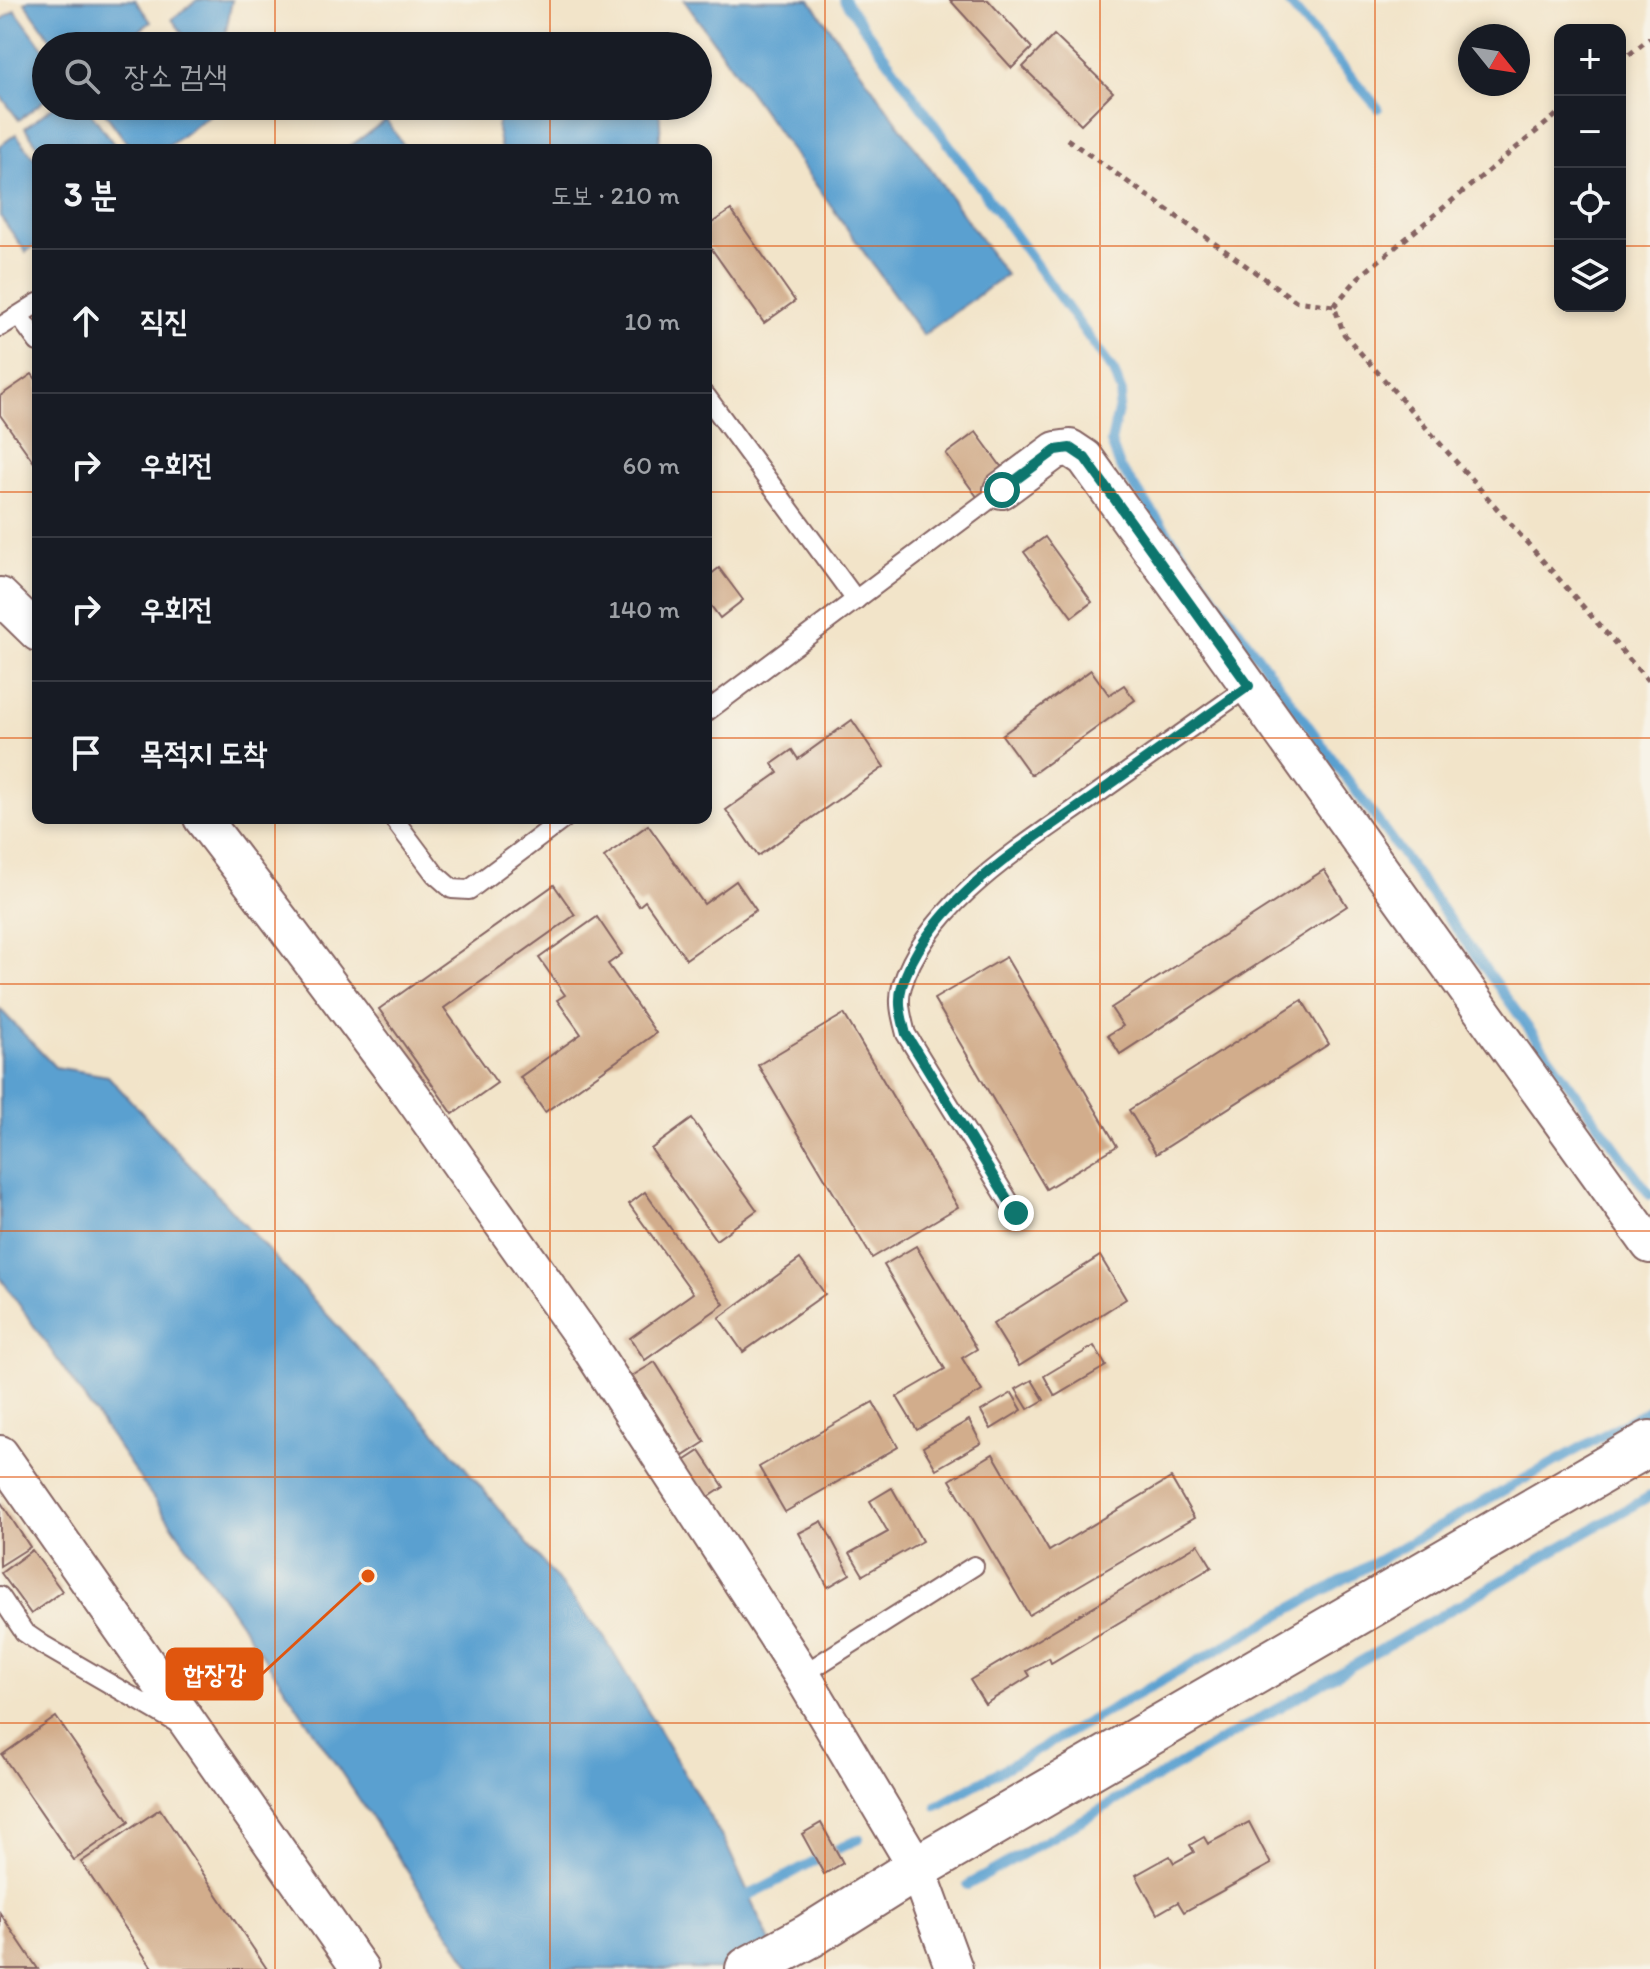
<!DOCTYPE html>
<html lang="ko">
<head>
<meta charset="utf-8">
<style>
  body { margin:0; font-family:Itim,"Poor Story",sans-serif; background:#242831; color:#f1f3f6 }
  .controls { position:absolute; right:24px; top:24px; display:grid; overflow:hidden; border-radius:16px; box-shadow:0 4px 12px #0003 }
  .controls button { width:72px; height:72px; display:grid; place-items:center; padding:0; border:0; border-bottom:2px solid #363941; background:#171b24; color:#f1f3f6; font:40px sans-serif }
  .compass { position:absolute; left:1458px; top:24px; width:72px; height:72px; border-radius:50%; background:#171b24; box-shadow:0 4px 12px #0003; rotate:120deg }
  .stop { position:absolute; width:24px; height:24px; margin:-18px; border:6px solid #0f766e; border-radius:50%; background:#fff }
  .stop.end { background:#0f766e; border-color:#fff; box-shadow:0 2px 8px #0008 }
  .list { margin:0; padding:0; list-style:none }
  h2 { display:flex; justify-content:space-between; align-items:center; height:104px; margin:0; padding:0 32px; font-size:34px }
  h2 small { font-size:26px; font-weight:400; color:#9ea1a6 }
  .list li { display:grid; grid-template-columns:52px 1fr auto; gap:24px; align-items:center; box-sizing:border-box; height:144px; padding:0 32px; border-top:2px solid #363941 }
  .list b { display:block; font-size:30px; white-space:nowrap }
  .list em { font-size:26px; font-style:normal; color:#9ea1a6 }
  .icon { flex:none; width:44px; height:44px; fill:none; stroke:currentColor; stroke-width:2; stroke-linecap:round; stroke-linejoin:round }
  .map { position:relative; flex:none; width:1650px; height:1969px; overflow:hidden }
  .search { position:absolute; background:#171b24; box-shadow:0 4px 12px #0003; left:32px; top:32px; width:680px; height:88px; display:flex; align-items:center; gap:20px; box-sizing:border-box; padding:0 28px; border-radius:44px; color:#9ea1a6; font-size:30px }
  .panel { position:absolute; background:#171b24; box-shadow:0 4px 12px #0003; left:32px; top:144px; width:680px; height:680px; border-radius:16px }
  .map>svg:first-child { display:block }
  .water { fill:#5aa0d0; stroke:#52607e; stroke-width:2 }
  .lines { fill:none; stroke-linecap:round; stroke-linejoin:round }
  .stream { stroke:#5aa0d0; stroke-width:10 }
  .building { fill:#d2ad8c }
  .service-casing { stroke:#856462; stroke-width:22 }
  .minor-casing { stroke:#856462; stroke-width:40 }
  .tertiary-casing { stroke:#856462; stroke-width:48 }
  .path { stroke:#856462; stroke-width:5; stroke-dasharray:6 6; stroke-linecap:butt }
  .service { stroke:#fff; stroke-width:18 }
  .minor { stroke:#fff; stroke-width:36 }
  .tertiary { stroke:#fff; stroke-width:44 }
  .route { stroke:#0f766e; stroke-width:10 }
  .grid { fill:none; stroke:#e0560e; stroke-width:2; stroke-opacity:0.55 }
  .leader { fill:none; stroke:#e0560e; stroke-width:3 }
  .callout-dot { fill:#e0560e; stroke:#f7f3e8; stroke-width:3 }
  .callout { fill:#e0560e; stroke:#e0560e; stroke-width:3 }
  .callout-label { font-size:26px; text-anchor:middle; font-weight:bold; fill:#fff }
</style>
</head>
<body>
<div class="map">
<svg width="1650" height="1969" viewBox="0 0 1650 1969">
  <rect width="100%" height="100%" fill="#f7f3e8"/>
  <filter id="ink" filterUnits="userSpaceOnUse"><feTurbulence type="fractalNoise" baseFrequency=".0125" numOctaves="2"/><feDisplacementMap in="SourceGraphic" scale="16" xChannelSelector="R" yChannelSelector="G"/><feConvolveMatrix kernelMatrix="1 2 1 2 8 2 1 2 1" color-interpolation-filters="sRGB"/></filter>
  <filter id="wash" filterUnits="userSpaceOnUse"><feTurbulence type="fractalNoise" baseFrequency=".006" numOctaves="4" result="noise"/><feDisplacementMap in="SourceGraphic" scale="32" xChannelSelector="R" yChannelSelector="G"/><feGaussianBlur stdDeviation="1.8" result="paint"/><feColorMatrix in="noise" values="0 0 0 0 0 0 0 0 0 0 0 0 0 0 0 0 0 1.4 0 .05"/><feComposite in="paint" operator="in"/></filter>
  <g filter="url(#wash)">
    <rect width="100%" height="100%" fill="#f2e4c9"/>
    <g class="water">
      <polygon points="29,0 135,0 151,22 118,46 56,46 25,3"/>
      <polygon points="197,0 232,0 223,46 192,46 172,19"/>
      <polygon points="684,0 810,0 1006,275 923,335"/>
      <polygon points="15,10 46,52 46,99 19,120 0,95 0,21"/>
      <polygon points="54,106 86,106 118,150 41,150 25,128"/>
      <polygon points="100,106 213,106 216,110 163,150 132,150"/>
      <path d="M 500,106 L 658,106 C 661,121 662,135 657,150 L 501,150 L 497,130 Z"/>
      <polygon points="386,120 407,150 345,150"/>
      <polygon points="16,134 38,163 38,243 26,252 0,216 0,146"/>
      <polygon points="0,1009 55,1067 108,1076 443,1441 603,1635 727,1846 782,1969 473,1969 274,1672 0,1277"/>
    </g>
    <g class="lines">
      <g class="stream">
        <polyline points="844,0 1114,372 1122,393 1111,442 1120,467 1650,1195"/>
        <polyline points="1286,0 1378,108"/>
        <polyline points="937,1806 1650,1409"/>
        <polyline points="968,1885 1650,1496"/>
        <path d="M 738,1900 C 780,1882 817,1857 859,1839"/>
      </g>
    </g>
    <g id="blocks">
      <g class="building">
        <polygon points="950,0 988,0 1032,48 1012,68"/>
        <polygon points="1054,35 1113,92 1081,124 1023,67"/>
        <polygon points="731,210 795,301 764,323 706,241 706,227"/>
        <polygon points="32,374 38,382 38,468 0,415 0,396"/>
        <polygon points="976,432 1008,476 978,498 946,454"/>
        <polygon points="1045,537 1092,602 1072,617 1024,552"/>
        <polygon points="719,568 743,600 720,618 706,599 706,578"/>
        <polygon points="1091,670 1109,695 1124,685 1135,700 1031,775 1002,735"/>
        <polygon points="852,720 884,767 758,856 726,810 778,773 772,764 792,750 798,759"/>
        <polygon points="648,825 704,904 736,881 756,910 686,959 645,901 639,906 604,857"/>
        <polygon points="1324,870 1347,906 1120,1054 1108,1035 1123,1026 1111,1008"/>
        <polygon points="554,885 575,915 444,1008 497,1083 453,1114 379,1009"/>
        <polygon points="597,917 622,954 608,964 656,1033 545,1112 520,1077 581,1034 557,1000 565,995 539,958"/>
        <polygon points="1006,957 1117,1146 1046,1189 934,999"/>
        <polygon points="1302,1000 1329,1044 1156,1154 1129,1110"/>
        <polygon points="844,1014 958,1207 872,1258 758,1065"/>
        <polygon points="692,1119 757,1210 716,1240 651,1149"/>
        <polygon points="645,1192 724,1304 645,1360 630,1338 693,1293 629,1204"/>
        <polygon points="916,1246 977,1349 962,1358 982,1391 917,1430 897,1397 945,1369 884,1265"/>
        <polygon points="1100,1256 1126,1299 1019,1366 993,1324"/>
        <polygon points="800,1259 825,1294 743,1352 719,1318"/>
        <polygon points="1094,1346 1106,1366 1055,1396 1044,1376"/>
        <polygon points="655,1362 705,1442 683,1456 632,1376"/>
        <polygon points="1032,1380 1044,1400 1028,1409 1016,1389"/>
        <polygon points="1012,1393 1022,1410 991,1429 981,1411"/>
        <polygon points="873,1402 898,1447 785,1512 759,1467"/>
        <polygon points="969,1420 981,1443 936,1469 923,1447"/>
        <polygon points="700,1451 724,1487 704,1500 680,1464"/>
        <polygon points="993,1454 1049,1551 1171,1478 1194,1518 1029,1615 950,1480"/>
        <polygon points="892,1488 922,1541 863,1575 850,1553 888,1532 870,1501"/>
        <polygon points="0,1501 30,1547 0,1566"/>
        <polygon points="822,1521 850,1574 828,1587 799,1533"/>
        <polygon points="1198,1544 1212,1567 1051,1663 1049,1658 1027,1671 1030,1676 985,1704 970,1680"/>
        <polygon points="32,1550 62,1591 31,1614 1,1573"/>
        <polygon points="56,1717 129,1822 74,1860 2,1755"/>
        <polygon points="160,1809 267,1969 153,1969 81,1862"/>
        <polygon points="1249,1822 1271,1864 1184,1912 1178,1902 1157,1914 1136,1875 1170,1856 1174,1863 1194,1852 1190,1845 1204,1837 1208,1844"/>
        <polygon points="821,1823 843,1863 824,1874 802,1834"/>
        <polygon points="0,1913 38,1969 0,1969"/>
      </g>
    </g>
  </g>
  <g filter="url(#ink)">
    <use href="#blocks" fill-opacity="0" stroke="#856462" stroke-width="2"/>
    <g class="lines">
      <defs>
        <g id="service">
          <polyline points="19,316 38,342"/>
          <polyline points="0,327 38,303"/>
          <polyline points="706,396 856,600"/>
          <polyline points="706,712 1002,490"/>
          <polyline points="393,818 435,874 452,889 469,890 565,818"/>
          <path d="M 1016,1213 L 906,1034 C 902,1018 897,1002 902,986 C 928,902 1027,844 1094,796 C 1146,759 1197,723 1249,686"/>
          <polyline points="0,1596 24,1632 43,1645 179,1724"/>
          <polyline points="802,1675 974,1566"/>
        </g>
        <g id="minor">
          <polyline points="1002,490 1056,450 1070,448 1085,458 1650,1245"/>
          <polyline points="0,596 38,633"/>
          <polyline points="202,818 287,929 412,1096 583,1337 802,1675 917,1868 954,1969"/>
          <polyline points="0,1454 360,1969"/>
        </g>
        <polyline id="tertiary" points="748,1969 809,1936 917,1868 1650,1443"/>
      </defs>
      <use href="#service" class="service-casing"/>
      <use href="#minor" class="minor-casing"/>
      <use href="#tertiary" class="tertiary-casing"/>
      <g class="path">
        <polyline points="1620,62 1650,38"/>
        <polyline points="1067,139 1296,301 1334,306 1344,334 1650,683"/>
        <polyline points="1334,306 1359,277 1560,112"/>
      </g>
      <use href="#service" class="service"/>
      <use href="#minor" class="minor"/>
      <use href="#tertiary" class="tertiary"/>
    </g>
  </g>
  <g class="lines" filter="url(#ink)">
    <path class="route" d="M 1002,490 L 1056,450 L 1070,448 L 1085,458 L 1249,686 C 1197,723 1146,759 1094,796 C 1027,844 928,902 902,986 C 897,1003 902,1018 906,1034 L 1016,1213"/>
  </g>
  <path class="grid" d="M 275,0 L 275,46M 550,0 L 550,46M 825,0 L 825,1969M 1100,0 L 1100,1969M 1375,0 L 1375,1969M 275,106 L 275,150M 550,106 L 550,150M 0,246 L 38,246M 706,246 L 1560,246M 1620,246 L 1650,246M 0,492 L 38,492M 706,492 L 1650,492M 0,738 L 38,738M 706,738 L 1650,738M 275,818 L 275,1969M 550,818 L 550,1969M 0,984 L 1650,984M 0,1231 L 1650,1231M 0,1477 L 1650,1477M 0,1723 L 1650,1723"/>
  <path class="leader" d="M368 1576L262 1674"/>
  <circle class="callout-dot" cx="368" cy="1576" r="8"/>
  <rect class="callout" x="167" y="1649" width="95" height="50" rx="8"/>
  <g class="callout-label">
    <text x="215" y="1683">합장강</text>
  </g>
</svg>
<div class="controls">
<button>+</button>
<button>−</button>
<button><svg class="icon" aria-label="locate" viewBox="0 0 24 24"><circle cx="12" cy="12" r="6"/><path d="M12 2v4M12 18v4M2 12h4M18 12h4"/></svg></button>
<button><svg class="icon" aria-label="layers" viewBox="0 0 24 24"><path d="M12 4l9 5-9 5-9-5zM3 14l9 5 9-5"/></svg></button>
</div>
<svg class="compass" viewBox="-18 -18 36 36"><path d="M0-13l5 13h-10z" fill="#e53935"/><path d="M0 13l5-13h-10z" fill="#9ea1a6"/></svg>
<div class="stop" style="left:1002px;top:490px"></div>
<div class="stop end" style="left:1016px;top:1213px"></div>
<div class="search"><svg class="icon" aria-label="search" viewBox="0 0 24 24"><circle cx="10" cy="10" r="6"/><path d="M15 15l6 6"/></svg>장소 검색</div>
<section class="panel">
<h2>3 분<small>도보 · 210 m</small></h2>
<ul class="list">
<li><svg class="icon" aria-label="ahead" viewBox="0 0 24 24"><path d="M12 20V5M6 11l6-6 6 6"/></svg><div><b>직진</b></div><em>10 m</em></li>
<li><svg class="icon" aria-label="right" viewBox="0 0 24 24"><path d="M7 20v-9h11M14 6l5 5-5 5"/></svg><div><b>우회전</b></div><em>60 m</em></li>
<li><svg class="icon" aria-label="right" viewBox="0 0 24 24"><path d="M7 20v-9h11M14 6l5 5-5 5"/></svg><div><b>우회전</b></div><em>140 m</em></li>
<li><svg class="icon" aria-label="arrive" viewBox="0 0 24 24"><path d="M6 21V4h12l-3 4 3 4H6"/></svg><div><b>목적지 도착</b></div></li>
</ul>
</section>
</div>
</body>
</html>
